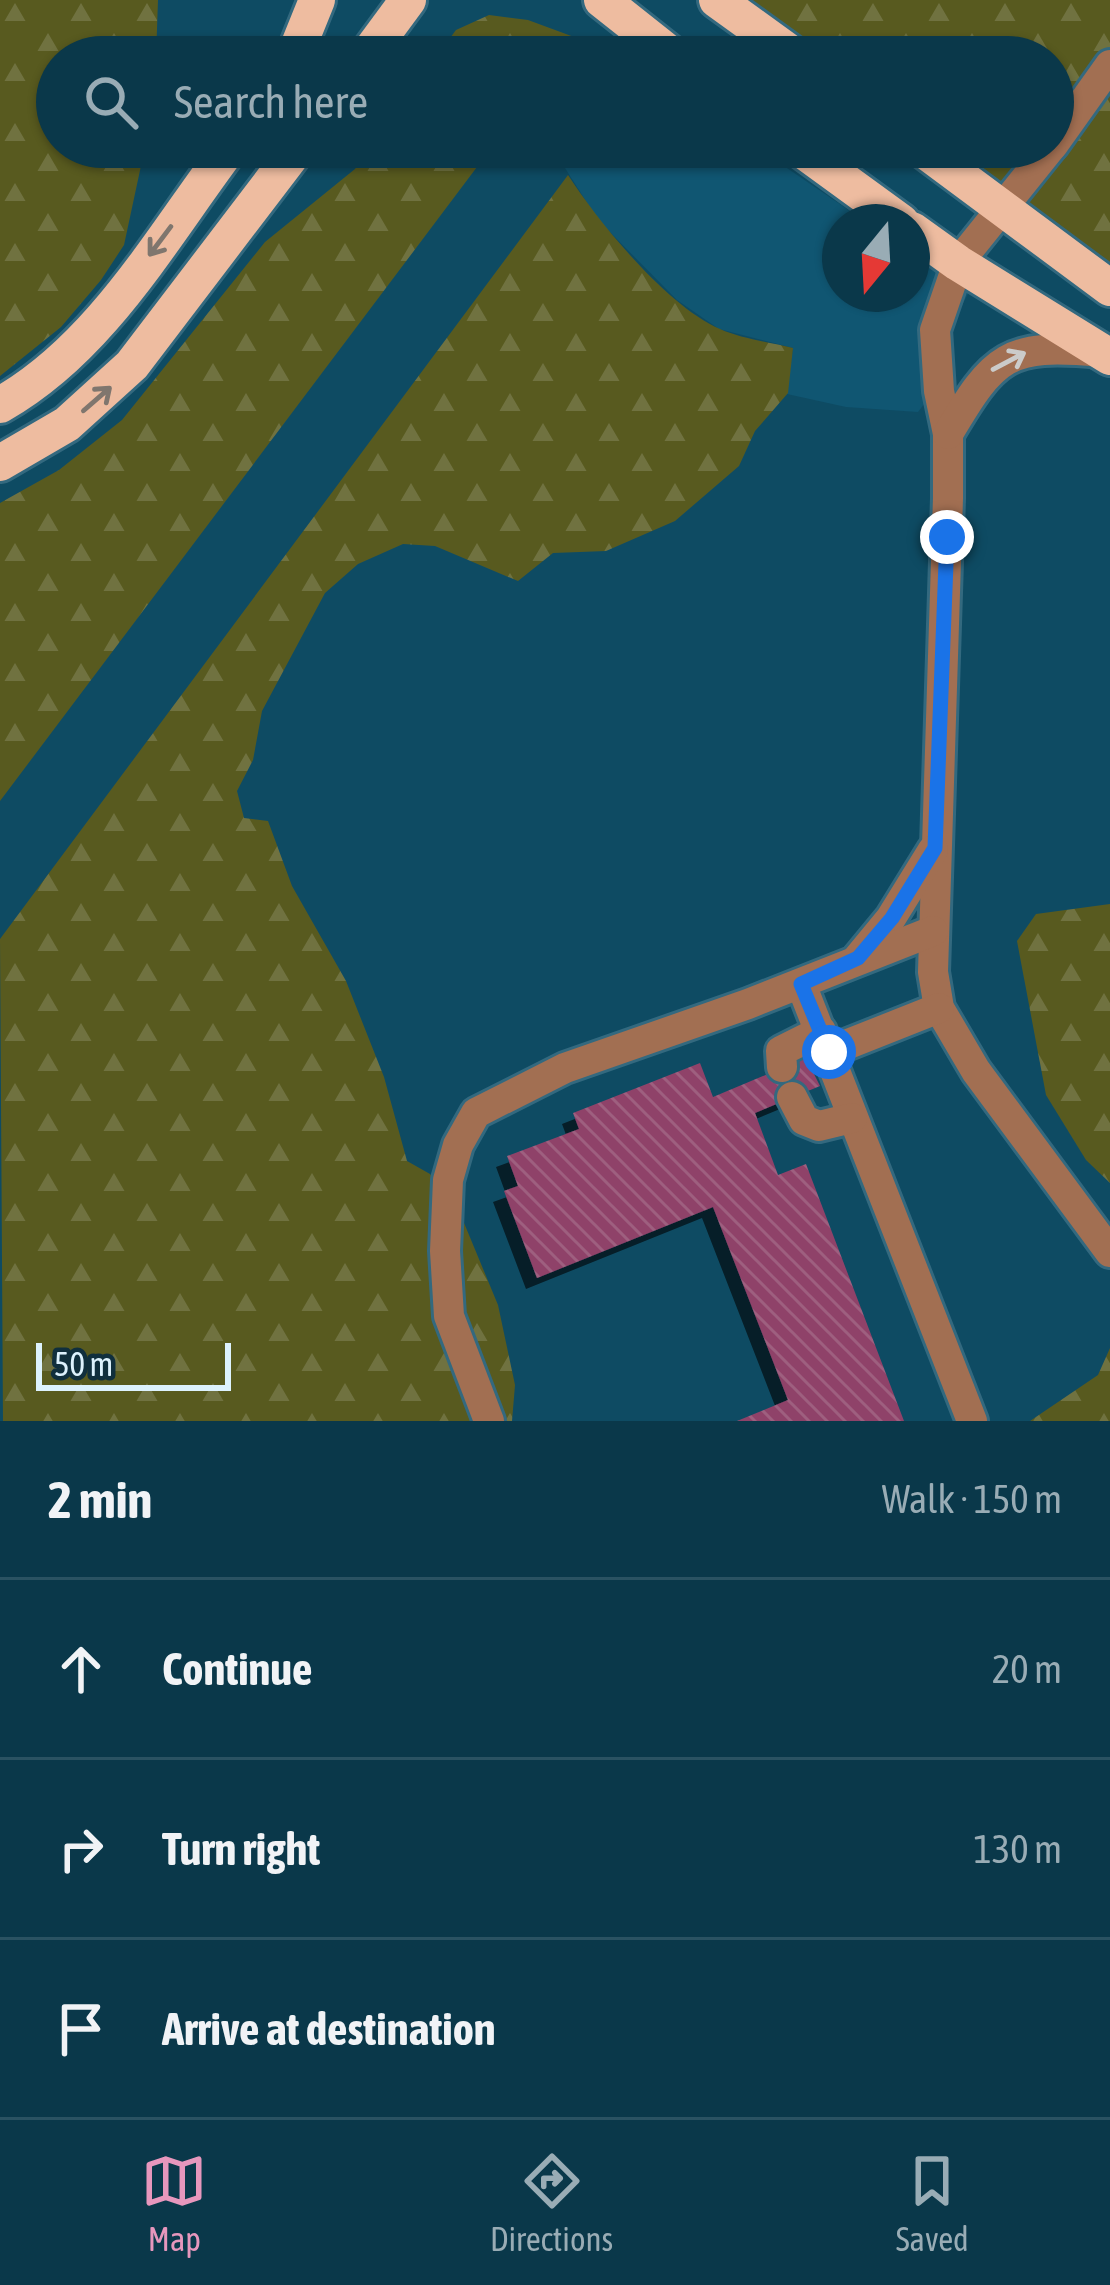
<!DOCTYPE html>
<html lang="en">
<head>
<meta charset="utf-8">
<style>
  body { margin:0; font-family:"Asap Condensed",sans-serif; background:#133f51; color:#f1f3f6 }
  .compass { position:absolute; left:822px; top:204px; width:108px; height:108px; border-radius:50%; background:#0a384a; box-shadow:0 3px 9px #0004; rotate:198deg }
  .scale { position:absolute; left:36px; bottom:30px; width:195px; box-sizing:border-box; padding-left:12px; border:6px solid #ddf2fd; border-top:0; font-size:33px; line-height:42px; white-space:nowrap; color:#ddf2fd; -webkit-text-stroke:9px #102f3d; paint-order:stroke }
  .stop { position:absolute; width:36px; height:36px; margin:-27px; border:9px solid #1a73e8; border-radius:50%; background:#fff }
  .stop.end { background:#1a73e8; border-color:#fff; box-shadow:0 3px 12px #0008 }
  .list { margin:0; padding:0; list-style:none }
  h2 { display:flex; justify-content:space-between; align-items:center; height:156px; margin:0; padding:0 48px; font-size:51px }
  h2 small { font-size:39px; font-weight:400; color:#99acb5 }
  .list li { display:grid; grid-template-columns:78px 1fr auto; gap:36px; align-items:center; box-sizing:border-box; height:180px; padding:0 48px; border-top:3px solid #2a5262 }
  .list b { display:block; font-size:45px; white-space:nowrap }
  .list em { font-size:39px; font-style:normal; color:#99acb5 }
  .icon { flex:none; width:66px; height:66px; fill:none; stroke:currentColor; stroke-width:2; stroke-linecap:round; stroke-linejoin:round }
  .map { position:relative; flex:none; width:1110px; height:1421px; overflow:hidden }
  .search { position:absolute; background:#0a384a; box-shadow:0 3px 9px #0004; left:36px; right:36px; top:36px; height:132px; display:flex; align-items:center; gap:30px; box-sizing:border-box; padding:0 42px; border-radius:66px; color:#99acb5; font-size:45px }
  .sheet { height:696px; background:#0a384a }
  nav { display:flex; justify-content:space-around; align-items:center; box-sizing:border-box; height:168px; border-top:3px solid #2a5262; background:#0a384a; font-size:33px; color:#99acb5 }
  nav a { display:grid; justify-items:center; gap:6px }
  nav .on { color:#e797bd }
  .map>svg:first-child { display:block }
  .built { fill:#105672 }
  .forest { fill:url(#forest-firs) }
  .building { fill:url(#building-back-hatch); filter:url(#shadow) }
  .lines { fill:none; stroke-linecap:round; stroke-linejoin:round }
  .minor-casing { stroke:#33697f; stroke-width:36 }
  .highway-casing { stroke:#33697f; stroke-width:42 }
  .minor { stroke:#a26f52; stroke-width:30 }
  .highway { stroke:#eebca0; stroke-width:36 }
  .oneway { stroke:#7f766e }
  .oneway2 { stroke:#cbcbca }
  .route { stroke:#1a73e8; stroke-width:15 }
</style>
</head>
<body>
<div class="map">
<svg width="1110" height="1421" viewBox="0 0 1110 1421">
  <defs>
    <pattern id="forest-firs" width="22" height="20" patternUnits="userSpaceOnUse" patternTransform="scale(3)"><rect width="22" height="20" fill="#585a1f"/><path d="M5 1l3.5 6h-7zM16 11l3.5 6h-7z" fill="#707240"/></pattern>
    <pattern id="building-back-hatch" width="6" height="6" patternUnits="userSpaceOnUse" patternTransform="scale(3)"><rect width="6" height="6" fill="#8f4269"/><path d="M-1 5l2 2M0 0l6 6M5-1l2 2" fill="none" stroke="#9e5e7f"/></pattern>
    <filter id="shadow"><feDropShadow dx="-11" dy="11" stdDeviation="0" flood-color="#0009"/></filter>
  </defs>
  <rect width="100%" height="100%" fill="#0e4b63"/>
  <polygon class="built" points="600,147 756,147 866,222 840,222 840,294 912,294 912,253 969,292 961,307 931,395 918,412 846,407 787,394 793,348 719,329 677,300 598,220 565,168 591,158"/>
  <g class="forest">
    <polygon points="0,0 158,0 156,57 57,57 57,147 145,147 124,245 101,280 61,327 0,376"/>
    <polygon points="738,0 1110,0 1110,284 931,147 1053,147 1053,57 813,57"/>
    <polygon points="489,15 528,20 574,37 559,57 436,57 456,30"/>
    <polygon points="371,147 492,147 0,801 0,503 59,470 122,420 265,242 355,169"/>
    <path d="M 568,175 C 599,223 667,306 720,329 C 742,339 770,342 793,348 L 788,393 L 755,431 L 739,466 L 675,521 L 606,551 L 553,553 L 518,581 L 435,546 L 403,544 L 358,564 L 325,593 L 262,711 L 253,760 L 237,791 L 244,818 L 268,821 L 292,886 L 346,981 L 384,1077 L 407,1161 L 430,1174 L 457,1206 L 498,1305 L 515,1385 L 512,1421 L 3,1421 L 0,939 Z"/>
    <polygon points="1110,904 1110,1183 1086,1160 1046,1095 1017,941 1036,914"/>
    <polygon points="1110,1348 1110,1421 1030,1421 1098,1375"/>
  </g>
  <polygon class="building" points="806,1058 820,1086 755,1113 778,1175 806,1164 904,1421 737,1421 788,1400 713,1207 537,1278 504,1191 518,1186 507,1156 579,1129 573,1113 700,1063 713,1097"/>
  <g class="lines">
    <defs>
      <g id="minor">
        <polyline points="1053,145 1110,65"/>
        <polyline points="1051,147 958,263 935,330 939,391 948,434 948,498 933,972 939,1008 976,1071 1110,1252"/>
        <path d="M 948,434 C 994,356 1007,343 1100,352"/>
        <polyline points="858,958 891,918 933,850"/>
        <polyline points="801,984 972,1421"/>
        <polyline points="828,1052 939,1008"/>
        <polyline points="782,1067 781,1051 821,1031"/>
        <polyline points="792,1097 804,1120 819,1126 852,1118"/>
        <polyline points="489,1421 449,1316 445,1251 448,1180 458,1145 476,1113 565,1068 748,1004 933,931"/>
      </g>
      <g id="highway">
        <polyline points="602,0 674,57"/>
        <polyline points="717,0 796,57"/>
        <polyline points="294,57 317,0"/>
        <polyline points="366,57 408,0"/>
        <polyline points="798,147 901,222"/>
        <polyline points="920,147 1110,288"/>
        <polyline points="912,230 958,263 1110,357"/>
        <path d="M 0,405 C 101,348 162,237 230,147"/>
        <polyline points="0,463 67,424 132,365 298,147"/>
      </g>
    </defs>
    <use href="#minor" class="minor-casing"/>
    <use href="#highway" class="highway-casing"/>
    <use href="#minor" class="minor"/>
    <use href="#highway" class="highway"/>
  </g>
  <defs><path id="oneway-shaft" d="M-6 0H5M1.5-3L5.5 0L1.5 3" fill="none" stroke-width="1.6" stroke-linecap="round" stroke-linejoin="round" transform="scale(3)"/></defs>
  <g class="oneway">
    <use href="#oneway-shaft" transform="translate(160 241) rotate(127)"/>
    <use href="#oneway-shaft" transform="translate(97 399) rotate(-41)"/>
  </g>
  <use class="oneway2" href="#oneway-shaft" transform="translate(1009 361) rotate(-28)"/>
  <g class="lines">
    <polyline class="route" points="829,1052 801,984 858,958 892,918 935,848 947,537"/>
  </g>
</svg>
<svg class="compass" viewBox="-18 -18 36 36"><path d="M0-13l5 13h-10z" fill="#e53935"/><path d="M0 13l5-13h-10z" fill="#99acb5"/></svg>
<div class="scale">50 m</div>
<div class="stop" style="left:829px;top:1052px"></div>
<div class="stop end" style="left:947px;top:537px"></div>
<div class="search"><svg class="icon" aria-label="search" viewBox="0 0 24 24"><circle cx="10" cy="10" r="6"/><path d="M15 15l6 6"/></svg>Search here</div>
</div>
<section class="sheet">
<h2>2 min<small>Walk · 150 m</small></h2>
<ul class="list">
<li><svg class="icon" aria-label="ahead" viewBox="0 0 24 24"><path d="M12 20V5M6 11l6-6 6 6"/></svg><div><b>Continue</b></div><em>20 m</em></li>
<li><svg class="icon" aria-label="right" viewBox="0 0 24 24"><path d="M7 20v-9h11M14 6l5 5-5 5"/></svg><div><b>Turn right</b></div><em>130 m</em></li>
<li><svg class="icon" aria-label="arrive" viewBox="0 0 24 24"><path d="M6 21V4h12l-3 4 3 4H6"/></svg><div><b>Arrive at destination</b></div></li>
</ul>
</section>
<nav>
<a class="on"><svg class="icon" aria-label="map" viewBox="0 0 24 24"><path d="M3 6l6-2 6 2 6-2v14l-6 2-6-2-6 2zM9 4v14M15 6v14"/></svg>Map</a>
<a><svg class="icon" aria-label="directions" viewBox="0 0 24 24"><path d="M12 3l9 9-9 9-9-9zM9 14v-3h6M13 9l2 2-2 2"/></svg>Directions</a>
<a><svg class="icon" aria-label="saved" viewBox="0 0 24 24"><path d="M7 4h10v16l-5-4-5 4z"/></svg>Saved</a>
</nav>
</body>
</html>
